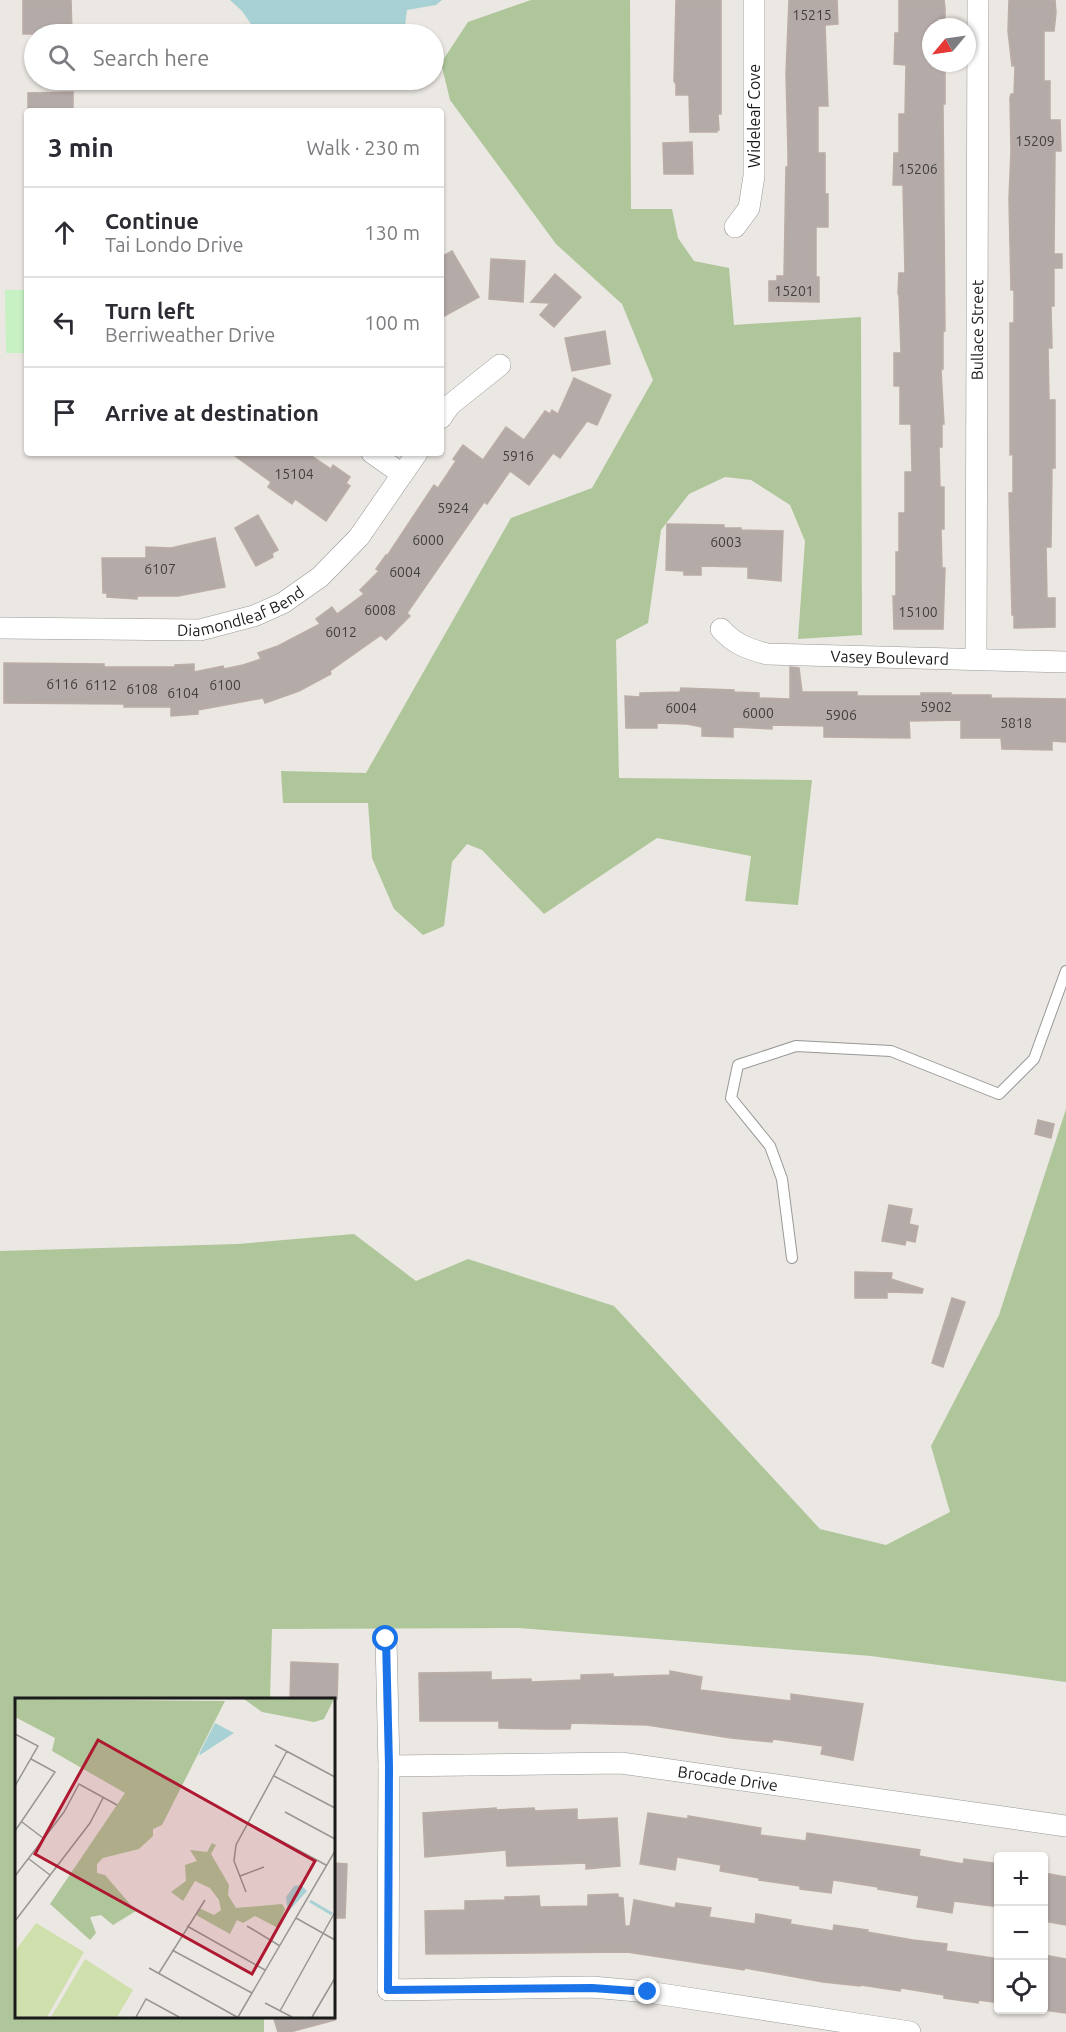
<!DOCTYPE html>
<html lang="en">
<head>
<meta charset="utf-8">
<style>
  body { margin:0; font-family:Ubuntu,sans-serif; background:#f7f7f7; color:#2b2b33 }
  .controls { position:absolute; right:18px; bottom:18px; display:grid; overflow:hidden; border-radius:6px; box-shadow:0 2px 4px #0004 }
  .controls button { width:54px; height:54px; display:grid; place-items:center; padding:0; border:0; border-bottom:2px solid #e1e1e2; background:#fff; color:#2b2b33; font:30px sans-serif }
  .compass { position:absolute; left:922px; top:18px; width:54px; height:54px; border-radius:50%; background:#fff; box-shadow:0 2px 4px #0004; rotate:241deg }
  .stop { position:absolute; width:18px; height:18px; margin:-14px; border:4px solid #1a73e8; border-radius:50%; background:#fff }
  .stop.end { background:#1a73e8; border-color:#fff; box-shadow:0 2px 6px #0008 }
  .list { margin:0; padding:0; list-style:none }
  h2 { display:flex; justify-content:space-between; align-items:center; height:78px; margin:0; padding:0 24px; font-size:26px }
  h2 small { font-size:20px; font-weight:400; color:#7c7c81 }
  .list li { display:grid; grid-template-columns:39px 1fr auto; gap:18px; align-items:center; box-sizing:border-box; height:90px; padding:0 24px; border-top:2px solid #e1e1e2 }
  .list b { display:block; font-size:22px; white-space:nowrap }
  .list p { margin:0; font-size:20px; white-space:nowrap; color:#7c7c81 }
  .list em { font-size:20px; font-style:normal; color:#7c7c81 }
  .icon { flex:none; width:33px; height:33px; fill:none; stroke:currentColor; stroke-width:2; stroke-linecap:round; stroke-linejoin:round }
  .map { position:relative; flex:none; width:1066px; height:2032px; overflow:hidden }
  .search { position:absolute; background:#fff; box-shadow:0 2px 4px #0004; left:24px; top:24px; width:420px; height:66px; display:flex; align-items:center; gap:15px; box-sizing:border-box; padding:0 21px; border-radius:33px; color:#7c7c81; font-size:22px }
  .panel { position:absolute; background:#fff; box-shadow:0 2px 4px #0004; left:24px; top:108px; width:420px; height:348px; border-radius:6px }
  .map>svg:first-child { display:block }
  .forest { fill:#afc69b }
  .park { fill:#c7f1c3 }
  .water { fill:#a7d1d4 }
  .building { fill:#b4aba8; stroke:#bbaca6; stroke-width:1.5 }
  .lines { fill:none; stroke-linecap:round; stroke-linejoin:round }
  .service-casing { stroke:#989898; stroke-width:12 }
  .minor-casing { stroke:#989898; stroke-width:22 }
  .service { stroke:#fff; stroke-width:10 }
  .minor { stroke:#fff; stroke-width:21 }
  .route { stroke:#1a73e8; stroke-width:8 }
  .labels { text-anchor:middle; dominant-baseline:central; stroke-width:4.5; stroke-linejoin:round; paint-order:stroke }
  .number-label { font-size:14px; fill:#413f3e }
  .street-label { font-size:16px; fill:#1b1b1b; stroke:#fff }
  .inset-river { fill:none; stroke:#a7d1d4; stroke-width:3 }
  .inset-road { fill:none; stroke:#989592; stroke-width:1.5 }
  .view { fill:#ae1831; fill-opacity:0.15; stroke:#ae1831; stroke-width:3 }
  .inset-edge { fill:none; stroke:#1b1b1b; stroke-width:3 }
</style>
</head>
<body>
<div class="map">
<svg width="1066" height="2032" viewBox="0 0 1066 2032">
  <rect width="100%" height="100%" fill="#ebe7e2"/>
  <g class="forest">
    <polygon points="531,0 630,0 631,209 672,209 678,238 694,261 729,268 734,325 861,317 862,635 798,639 805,541 790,505 751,480 725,477 689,494 661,530 648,623 616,640 619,778 812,780 798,905 745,901 751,856 657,838 544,914 482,850 467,844 452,862 444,926 423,935 394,909 372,858 368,803 283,803 281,771 366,773 511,518 592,488 653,380 622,304 556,244 450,100 441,63 468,22"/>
    <polygon points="1066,1109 1066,1682 871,1656 519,1628 272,1629 270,1699 16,1699 16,2016 264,2016 264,2032 0,2032 0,1251 238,1244 354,1234 416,1281 468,1259 614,1306 820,1529 886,1545 950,1512 931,1446 999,1315"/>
  </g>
  <polygon class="park" points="5,290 27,290 27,353 6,353"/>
  <polygon class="water" points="230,0 442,0 436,5 407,10 404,34 258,34 242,11"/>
  <g class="building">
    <polygon points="23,0 71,0 72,34 23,34"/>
    <polygon points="676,0 721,0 721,114 718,114 719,130 717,130 717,132 690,132 689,95 676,95 676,84 674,81"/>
    <polygon points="789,0 837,0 838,24 825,25 828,106 818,106 818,153 825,153 825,194 828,194 828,227 816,227 816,277 819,277 819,302 769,301 769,281 777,281 777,276 784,276 786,167 788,167 788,153 786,73"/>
    <polygon points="899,0 944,0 945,8 945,24 931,24 931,63 945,63 945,104 943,104 945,331 943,331 943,369 941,370 944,424 942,424 942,447 939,447 940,487 944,487 944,529 941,529 942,568 945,568 943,629 894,629 893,596 896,596 896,552 899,552 899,513 905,513 905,472 912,472 911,424 900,424 900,386 894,386 894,353 901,353 899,296 898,293 899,273 905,273 903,185 893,185 894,153 899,153 899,114 905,114 906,65 894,64 895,33 899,33"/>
    <polygon points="1009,0 1055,0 1056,13 1054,31 1044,31 1044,81 1050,81 1050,120 1060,120 1061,151 1055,151 1054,254 1062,254 1062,268 1054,268 1054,306 1051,306 1052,348 1048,348 1049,400 1055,400 1055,468 1052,468 1051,547 1046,547 1047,598 1055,598 1055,627 1014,628 1014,615 1012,615 1009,493 1013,493 1013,454 1010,455 1010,323 1014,323 1014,290 1011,290 1009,199 1011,151 1010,98 1011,94 1014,94 1015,66 1012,66 1008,31"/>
    <polygon points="73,92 73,111 28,111 28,93"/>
    <polygon points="692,142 693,174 664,174 663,143"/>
    <polygon points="452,251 479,297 441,318 441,257"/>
    <polygon points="491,259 525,261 523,302 489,299"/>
    <polygon points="555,274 581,297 554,327 540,315 550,303 531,302"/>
    <polygon points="605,331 610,364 572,371 565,338"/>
    <polygon points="574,378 611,395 597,425 587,421 560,458 553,453 529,485 510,471 487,504 484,502 407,613 410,616 386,640 381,635 330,671 331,674 299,691 265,703 263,698 198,710 198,714 171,716 171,707 124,707 124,704 4,703 4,663 104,664 104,667 175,667 175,665 194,664 194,672 223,666 224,669 243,665 261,659 258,653 278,646 320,624 316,619 332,607 337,614 364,594 360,590 379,571 376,569 386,555 387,556 434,485 438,488 456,461 453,459 463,445 483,460 506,427 524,440 545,411 550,414 552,410 558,414"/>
    <polygon points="231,453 307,453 331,469 333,465 350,477 346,483 350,486 326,521 295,499 292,504 268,487 271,482"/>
    <polygon points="258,515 278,550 272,553 273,557 256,566 235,528"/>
    <polygon points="667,524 724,525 724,528 741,528 741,530 783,531 781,581 748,578 748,567 701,566 701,575 684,575 684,571 666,570"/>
    <polygon points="215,538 225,587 178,596 137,596 137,599 107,597 107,593 103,593 102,558 146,558 146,547 171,548"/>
    <polygon points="790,667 799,668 802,692 857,692 857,696 921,696 921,693 951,693 951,695 991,695 991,698 1066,699 1066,742 1052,741 1052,750 1002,749 1001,738 961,738 961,720 909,721 910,738 824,737 824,726 772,725 772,729 733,727 733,737 702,736 702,727 687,724 657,723 657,728 626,728 625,696 640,697 640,693 680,692 681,688 734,690 734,692 759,693 759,698 790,699"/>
    <polygon points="1038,1120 1054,1124 1051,1138 1035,1134"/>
    <polygon points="889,1205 912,1209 909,1224 918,1226 915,1242 906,1240 905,1245 882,1241"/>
    <polygon points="855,1272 892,1273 891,1279 923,1289 922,1293 887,1292 887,1298 855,1298"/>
    <polygon points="952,1298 965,1302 943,1367 932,1363"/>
    <polygon points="291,1662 338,1664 337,1699 290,1699"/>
    <polygon points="670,1671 702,1677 700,1690 791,1701 791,1694 863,1704 853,1760 821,1754 823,1746 773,1739 772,1742 731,1738 647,1725 571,1723 570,1729 541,1729 499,1728 499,1721 420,1721 419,1673 491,1672 491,1680 531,1679 531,1682 581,1680 581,1675 613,1674 613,1677 670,1675"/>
    <polygon points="496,1808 496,1810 534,1808 535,1811 577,1809 577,1820 617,1818 620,1866 586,1869 586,1863 507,1866 506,1850 425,1857 423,1813"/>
    <polygon points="648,1813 688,1819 688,1816 761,1828 760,1835 806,1841 807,1833 920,1850 919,1856 963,1864 964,1859 999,1864 999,1907 954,1901 952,1913 917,1907 919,1896 878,1889 878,1887 833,1880 831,1893 800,1889 800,1886 759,1880 759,1878 720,1871 721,1865 677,1857 675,1870 640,1864"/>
    <polygon points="333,1863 347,1864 345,1918 333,1918"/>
    <polygon points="1044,1873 1066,1877 1066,1925 1044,1921"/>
    <polygon points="618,1894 618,1897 623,1898 625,1926 630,1926 634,1900 675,1908 676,1903 711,1908 709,1917 755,1924 756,1914 791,1920 790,1924 833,1931 834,1925 868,1930 867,1932 913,1940 947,1944 946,1951 999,1959 999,2003 979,2000 978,2003 944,1998 944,1995 901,1988 900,1991 861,1985 860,1986 823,1982 745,1968 744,1970 627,1952 426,1954 425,1911 465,1910 465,1901 505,1900 505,1897 539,1896 540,1907 588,1906 588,1895"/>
    <polygon points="1044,1955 1066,1959 1066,2013 1044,2010"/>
    <polygon points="273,2016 334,2016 335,2020 290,2032 278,2032"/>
  </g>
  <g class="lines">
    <defs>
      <polyline id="service" points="792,1258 782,1179 770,1146 731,1098 738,1065 796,1046 891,1051 999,1094 1034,1059 1066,971"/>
      <g id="minor">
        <polyline points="735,227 749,208 754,176 754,0"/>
        <polyline points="441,418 450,405 500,365"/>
        <polyline points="372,453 402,474"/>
        <path id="s1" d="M 0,628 L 200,630 L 254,616 L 283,603 L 320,577 L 359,537 L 417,453"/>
        <path id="s2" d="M 721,629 C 734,644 748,649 767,654 L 1066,662"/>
        <path id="s3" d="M 976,658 L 978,0"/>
        <polyline points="386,1639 389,1766 388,1990 592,1987 648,1992 910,2032"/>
        <path id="s4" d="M 389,1766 L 621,1763 L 1066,1826"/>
      </g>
    </defs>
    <use href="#service" class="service-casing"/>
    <use href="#minor" class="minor-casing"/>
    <use href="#service" class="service"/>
    <use href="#minor" class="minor"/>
  </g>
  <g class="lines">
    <polyline class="route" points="386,1639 389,1766 388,1990 592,1988 648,1992"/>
  </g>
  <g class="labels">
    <g class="number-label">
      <text x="812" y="15">15215</text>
      <text x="1035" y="141">15209</text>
      <text x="918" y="169">15206</text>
      <text x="794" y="291">15201</text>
      <text x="518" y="456">5916</text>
      <text x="294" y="474">15104</text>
      <text x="453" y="508">5924</text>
      <text x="428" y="540">6000</text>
      <text x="726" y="542">6003</text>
      <text x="160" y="569">6107</text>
      <text x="405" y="572">6004</text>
      <text x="380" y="610">6008</text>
      <text x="918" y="612">15100</text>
      <text x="341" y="632">6012</text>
      <text x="62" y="684">6116</text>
      <text x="101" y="685">6112</text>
      <text x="225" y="685">6100</text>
      <text x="142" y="689">6108</text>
      <text x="183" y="693">6104</text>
      <text x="936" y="707">5902</text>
      <text x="681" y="708">6004</text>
      <text x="758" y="713">6000</text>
      <text x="841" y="715">5906</text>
      <text x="1016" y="723">5818</text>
    </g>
    <g class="street-label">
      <text transform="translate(754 116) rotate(-90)">Wideleaf Cove</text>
      <text stroke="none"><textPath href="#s3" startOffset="328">Bullace Street</textPath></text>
      <text stroke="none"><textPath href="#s1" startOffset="244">Diamondleaf Bend</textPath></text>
      <text stroke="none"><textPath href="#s2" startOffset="176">Vasey Boulevard</textPath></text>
      <text stroke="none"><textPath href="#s4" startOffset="340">Brocade Drive</textPath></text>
    </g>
  </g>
  <g transform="translate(15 1698)">
    <rect width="320" height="320" fill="#ebe7e2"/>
    <path d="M 21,225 L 69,254 L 32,319 L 0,319 L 0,253 ZM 70,261 L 118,292 L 102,319 L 36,319 Z" fill="#cfe0ad"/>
    <path d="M 0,1 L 210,3 L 147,127 L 138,131 L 138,138 L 124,151 L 88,160 L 82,166 L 82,175 L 90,177 L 121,213 L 98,227 L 86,217 L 75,219 L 81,235 L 75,242 L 35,206 L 110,95 L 37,53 L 40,40 L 0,19 ZM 229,1 L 319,1 L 309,21 L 299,24 L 247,14 ZM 197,145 L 201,147 L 196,156 L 214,187 L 213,197 L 221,210 L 267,206 L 270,211 L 263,230 L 240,218 L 228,225 L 222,222 L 215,236 L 181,217 L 184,210 L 199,217 L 206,212 L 204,202 L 195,190 L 180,183 L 168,203 L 156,194 L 171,183 L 170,167 L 182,163 L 175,152 L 192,154 Z" fill="#afc69b"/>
    <path d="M 200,25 L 219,35 L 185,57 L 184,56 ZM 286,187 L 292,193 L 273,214 L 271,199 L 279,188 Z" fill="#a7d1d4"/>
    <path class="inset-river" d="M 295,203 L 317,216"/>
    <path class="inset-road" d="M 0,36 L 23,48 L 0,88M 260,47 L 320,79M 259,78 L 320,110M 270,114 L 320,141M 7,124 L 28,140M 233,125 L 311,167M 0,133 L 40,74 L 16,61M 14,161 L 35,177M 0,178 L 49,114 L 64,86 L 102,107M 225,178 L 249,169M 231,194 L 219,163 L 221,147 L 272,53M 281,220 L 320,242M 0,223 L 75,125 L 88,100M 172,228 L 250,272M 232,228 L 265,248M 157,252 L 237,295M 134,270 L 222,319M 144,275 L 190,202M 250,305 L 277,319M 265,313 L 320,214M 121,319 L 131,301 L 164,319M 223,319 L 320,153M 297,319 L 320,280"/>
    <path class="view" d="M 83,42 L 300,163 L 237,276 L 20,156 Z"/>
    <rect width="320" height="320" class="inset-edge"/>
  </g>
</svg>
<div class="controls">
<button>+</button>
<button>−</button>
<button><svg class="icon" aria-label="locate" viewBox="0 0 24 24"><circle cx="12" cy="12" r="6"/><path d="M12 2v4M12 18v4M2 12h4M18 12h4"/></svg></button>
</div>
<svg class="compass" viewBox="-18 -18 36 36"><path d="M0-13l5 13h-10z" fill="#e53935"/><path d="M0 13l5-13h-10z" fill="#7c7c81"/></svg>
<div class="stop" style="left:386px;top:1639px"></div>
<div class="stop end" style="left:648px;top:1992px"></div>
<div class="search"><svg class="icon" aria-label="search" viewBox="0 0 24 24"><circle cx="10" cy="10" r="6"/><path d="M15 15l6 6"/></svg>Search here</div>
<section class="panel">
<h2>3 min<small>Walk · 230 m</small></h2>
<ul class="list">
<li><svg class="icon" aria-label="ahead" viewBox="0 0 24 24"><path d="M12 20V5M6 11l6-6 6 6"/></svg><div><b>Continue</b><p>Tai Londo Drive</p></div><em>130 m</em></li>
<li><svg class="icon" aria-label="left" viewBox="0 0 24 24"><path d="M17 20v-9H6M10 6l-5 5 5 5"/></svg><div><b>Turn left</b><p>Berriweather Drive</p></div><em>100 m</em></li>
<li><svg class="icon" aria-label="arrive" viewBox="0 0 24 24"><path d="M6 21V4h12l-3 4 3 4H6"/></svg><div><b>Arrive at destination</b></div></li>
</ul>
</section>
</div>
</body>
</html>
